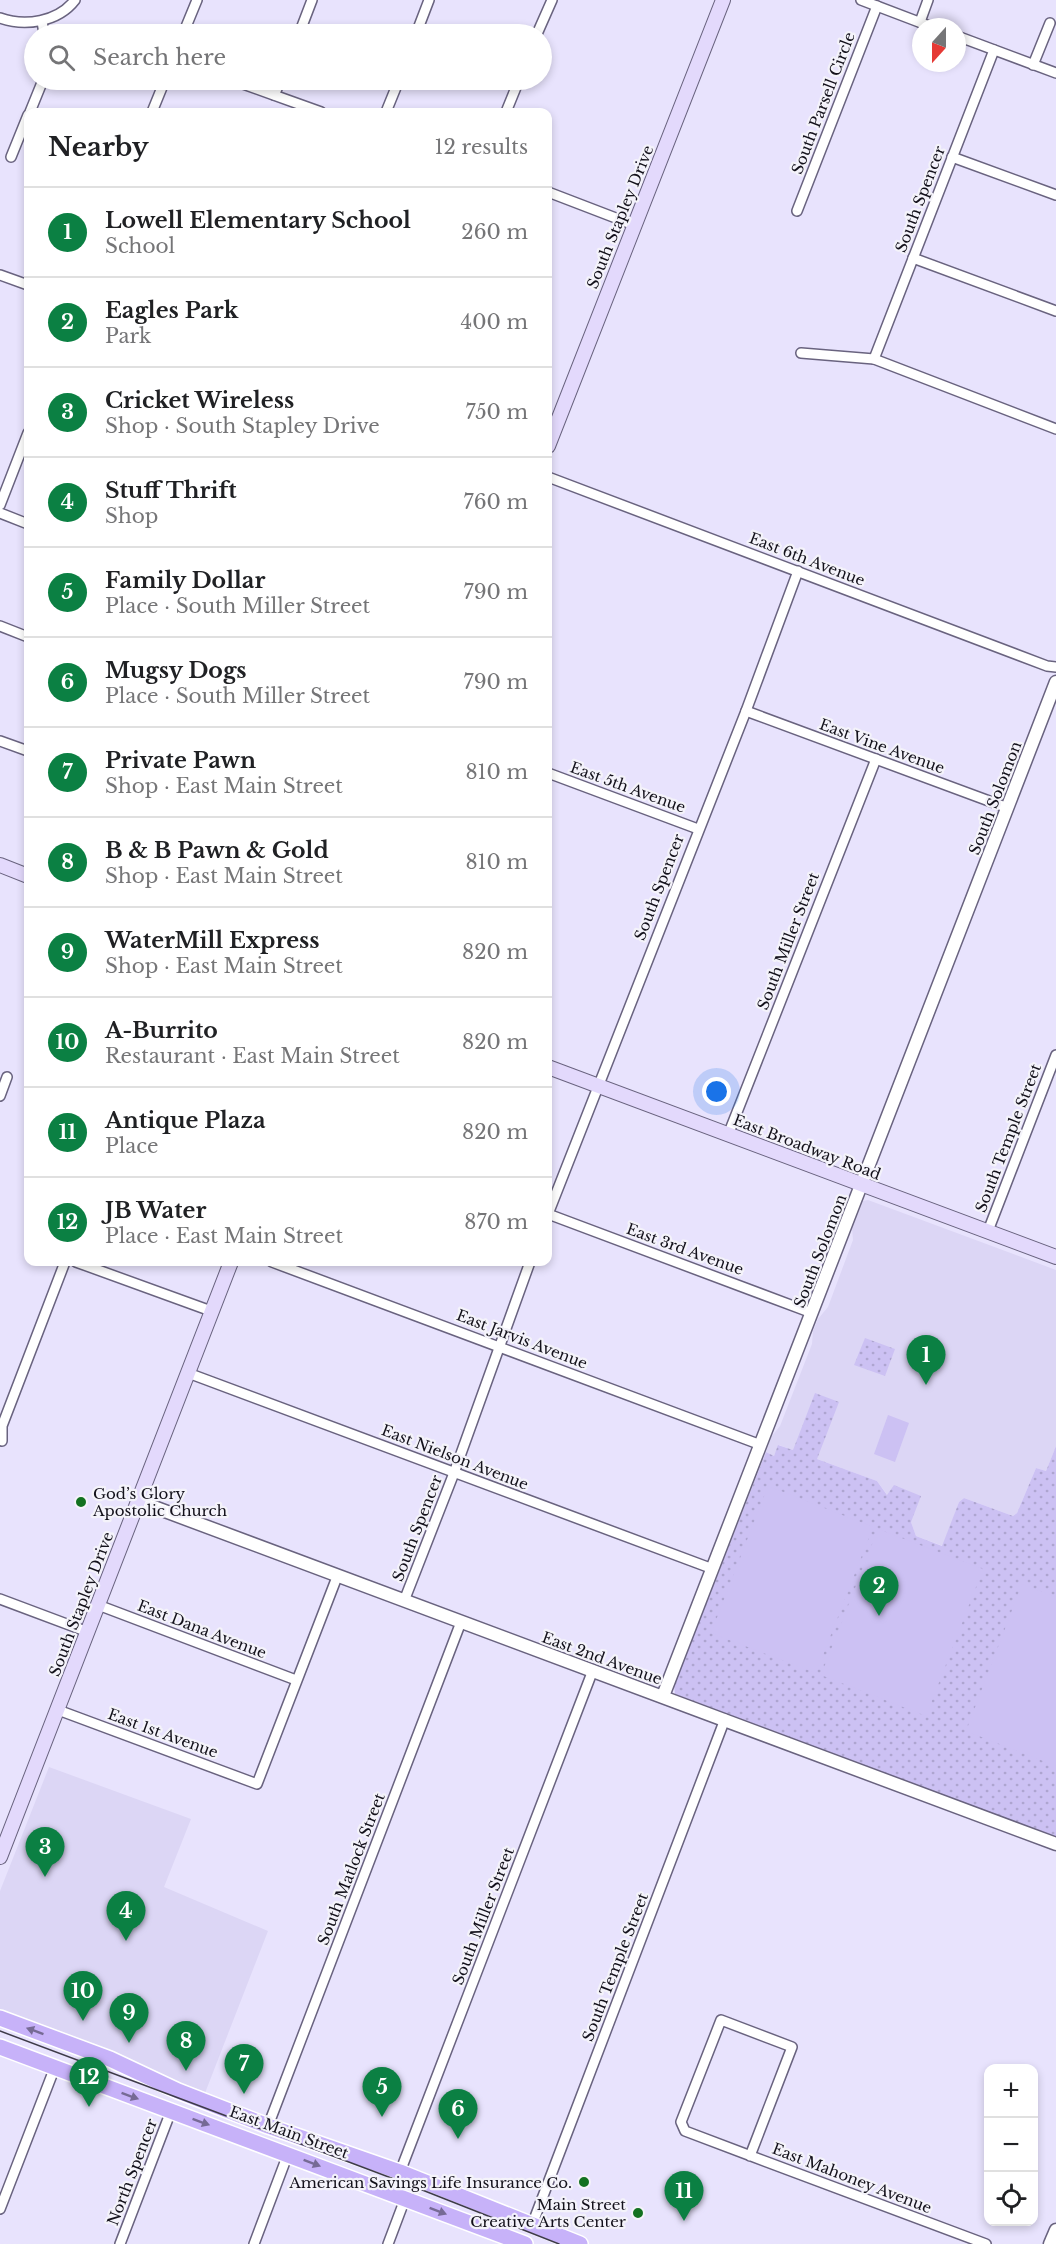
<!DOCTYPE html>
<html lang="en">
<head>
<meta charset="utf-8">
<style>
  body { margin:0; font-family:"Libre Baskerville",serif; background:#f6f6f6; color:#202124 }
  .controls { position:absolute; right:18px; bottom:18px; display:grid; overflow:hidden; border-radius:12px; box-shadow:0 3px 9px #0003 }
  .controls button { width:54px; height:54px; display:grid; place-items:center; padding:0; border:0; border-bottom:2px solid #e0e0e0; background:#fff; color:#202124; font:30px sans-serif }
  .compass { position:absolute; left:912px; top:18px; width:54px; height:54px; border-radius:50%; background:#fff; box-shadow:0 3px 9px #0003; rotate:201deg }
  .you { position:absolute; left:717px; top:1092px; width:21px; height:21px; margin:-15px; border:4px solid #fff; border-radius:50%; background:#1a73e8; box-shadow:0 0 0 9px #1a73e833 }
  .badge { display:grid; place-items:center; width:39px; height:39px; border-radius:50%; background:#0b8043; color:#fff; font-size:20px; font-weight:700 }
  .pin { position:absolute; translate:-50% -50px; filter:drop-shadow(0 2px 3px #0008) }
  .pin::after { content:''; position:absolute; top:32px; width:21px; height:18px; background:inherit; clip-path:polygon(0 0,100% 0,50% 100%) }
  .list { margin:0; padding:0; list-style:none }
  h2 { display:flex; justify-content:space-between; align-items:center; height:78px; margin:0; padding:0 24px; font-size:26px }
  h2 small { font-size:20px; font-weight:400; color:#757577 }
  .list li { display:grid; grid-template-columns:39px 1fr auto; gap:18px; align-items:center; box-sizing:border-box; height:90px; padding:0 24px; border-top:2px solid #e0e0e0 }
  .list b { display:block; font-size:22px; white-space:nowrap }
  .list p { margin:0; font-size:20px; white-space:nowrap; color:#757577 }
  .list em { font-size:20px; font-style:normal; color:#757577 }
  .icon { flex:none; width:33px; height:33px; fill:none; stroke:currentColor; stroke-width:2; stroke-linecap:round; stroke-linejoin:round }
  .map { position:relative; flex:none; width:1056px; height:2244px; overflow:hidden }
  .search { position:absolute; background:#fff; box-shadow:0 3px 9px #0003; left:24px; top:24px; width:528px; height:66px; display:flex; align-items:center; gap:15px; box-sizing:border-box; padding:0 21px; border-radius:33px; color:#757577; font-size:22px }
  .panel { position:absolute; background:#fff; box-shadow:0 3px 9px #0003; left:24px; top:108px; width:528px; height:1158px; border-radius:12px }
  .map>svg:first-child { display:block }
  .built { fill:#dcd6f5 }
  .grass { fill:url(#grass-dots) }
  .pitch { fill:#ccc1f3 }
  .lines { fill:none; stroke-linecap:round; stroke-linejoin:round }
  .minor-casing { stroke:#69637f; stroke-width:12 }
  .tertiary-casing { stroke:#69637f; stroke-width:15 }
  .secondary-casing { stroke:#69637f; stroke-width:16 }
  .primary-casing { stroke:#fff; stroke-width:18 }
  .minor { stroke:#fff; stroke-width:9 }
  .tertiary { stroke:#fff; stroke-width:12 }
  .secondary { stroke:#e3d9fc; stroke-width:14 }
  .primary { stroke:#c7b2f9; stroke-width:15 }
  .tram { stroke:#3e3b49; stroke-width:1.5 }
  .oneway { fill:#766a95 }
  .poi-dot { fill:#127120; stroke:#f4f3fa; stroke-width:2 }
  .labels { text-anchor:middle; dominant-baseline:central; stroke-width:4.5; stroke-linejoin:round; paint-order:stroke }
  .street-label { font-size:15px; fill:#13111b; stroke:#f4f3fa }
  .poi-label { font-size:15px; fill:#13111b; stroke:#f4f3fa; text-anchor:end }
</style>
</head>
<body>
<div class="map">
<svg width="1056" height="2244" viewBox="0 0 1056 2244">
  <defs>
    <pattern id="grass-dots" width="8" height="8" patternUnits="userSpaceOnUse" patternTransform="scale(1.5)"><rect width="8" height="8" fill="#ccc1f3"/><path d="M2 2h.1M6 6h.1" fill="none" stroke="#aea5d0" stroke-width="1.8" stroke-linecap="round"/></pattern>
  </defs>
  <rect width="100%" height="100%" fill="#e8e3fd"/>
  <g class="built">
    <polygon points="868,1200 1056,1270 1056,1446 1046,1471 1036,1468 1017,1513 1013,1516 964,1498 959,1502 943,1546 916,1536 911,1522 902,1515 877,1481 779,1445 774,1456 766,1452 771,1437 780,1426 812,1344 813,1331 818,1319 828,1307 853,1240 852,1228 863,1201"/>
    <polygon points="49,1767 191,1819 164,1887 268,1931 205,2093 0,2011 0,1891"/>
  </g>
  <g class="grass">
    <polygon points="865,1338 895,1349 885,1376 854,1365"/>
    <polygon points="815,1393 839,1402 817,1459 877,1481 887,1495 894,1485 921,1496 911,1522 916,1536 942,1546 959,1502 964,1498 1013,1516 1017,1513 1036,1468 1046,1471 1056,1446 1056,1837 675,1694 674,1686 766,1452 774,1456 778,1445 793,1450"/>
  </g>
  <g class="pitch">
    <polygon points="888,1415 909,1423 895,1462 874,1454"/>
    <polygon points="768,1486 873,1527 816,1673 711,1633"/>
    <polygon points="878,1529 983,1569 926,1716 821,1675"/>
    <polygon points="1022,1584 1056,1597 1056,1766 966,1731"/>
  </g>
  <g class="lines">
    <defs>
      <g id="minor">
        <polyline points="861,0 932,27"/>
        <path d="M 0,18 C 25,27 58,22 75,0"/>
        <polyline points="42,21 44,34"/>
        <polyline points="920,22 928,0"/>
        <polyline points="183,34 197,0"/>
        <polyline points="299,34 312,0"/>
        <polyline points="416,34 429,0"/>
        <polyline points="537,34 552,0"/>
        <polyline points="957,36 1056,73"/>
        <polyline points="1033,65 1050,23"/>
        <polyline points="232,80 321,112"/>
        <polyline points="274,95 281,80"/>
        <polyline points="30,112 43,80"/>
        <polyline points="152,112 165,80"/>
        <polyline points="386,112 399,80"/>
        <polyline points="506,112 519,80"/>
        <polyline points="11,157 28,115"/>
        <polyline points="952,157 1056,195"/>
        <polyline points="548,192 634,225"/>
        <polyline points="797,211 877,6"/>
        <polyline points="913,258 1056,311"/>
        <polyline points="0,275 28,285"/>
        <polyline points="801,353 874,359 1056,429"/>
        <polyline points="874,359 994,50"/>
        <polyline points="548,477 1047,666 1056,667"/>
        <polyline points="0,505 28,433"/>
        <polyline points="0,513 28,524"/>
        <polyline points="798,571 746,711 548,1214 812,1313"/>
        <polyline points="0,626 28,637"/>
        <polyline points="746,711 1008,808"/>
        <polyline points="0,741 28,751"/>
        <polyline points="548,773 698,829"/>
        <polyline points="0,1096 7,1077"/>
        <polyline points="728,1135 876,759"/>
        <polyline points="988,1231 1056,1055"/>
        <polyline points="76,1262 211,1311"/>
        <polyline points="272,1262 761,1445"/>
        <polyline points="188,1373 713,1569"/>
        <polyline points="2,1441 2,1426 65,1262"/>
        <polyline points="0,1599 88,1632"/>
        <polyline points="404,1601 454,1473 530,1262"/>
        <polyline points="98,1605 296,1680"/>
        <polyline points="58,1710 257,1784 337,1577"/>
        <polyline points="268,2126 461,1622"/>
        <path d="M 750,2156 L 792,2047 L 721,2020 L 681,2122 L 685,2131 C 785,2169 885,2206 986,2244"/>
        <polyline points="400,2172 593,1670"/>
        <polyline points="0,2209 55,2067"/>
        <polyline points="532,2225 725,1719"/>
        <polyline points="120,2244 171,2111"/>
        <polyline points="254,2244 288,2154"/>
        <polyline points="388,2244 405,2199"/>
      </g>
      <g id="tertiary">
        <polyline points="138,1501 1056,1844"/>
        <polyline points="663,1696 1056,682"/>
        <polyline points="1050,2244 1056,2230"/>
      </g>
      <g id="secondary">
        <polyline points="548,446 723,0"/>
        <polyline points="0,865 28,876"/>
        <polyline points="548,1067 1056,1257"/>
        <polyline points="0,1857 231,1262"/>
      </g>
      <g id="primary">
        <polyline points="0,2018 110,2059 178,2091 268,2126 400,2172 580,2244"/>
        <polyline points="0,2047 525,2244"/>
      </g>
    </defs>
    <use href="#minor" class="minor-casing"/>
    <use href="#tertiary" class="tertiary-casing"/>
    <use href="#secondary" class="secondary-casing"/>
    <use href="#primary" class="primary-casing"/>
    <use href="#minor" class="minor"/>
    <use href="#tertiary" class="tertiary"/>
    <use href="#secondary" class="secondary"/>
    <use href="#primary" class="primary"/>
    <polyline class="tram" points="0,2031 402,2182 559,2244"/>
  </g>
  <defs><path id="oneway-solid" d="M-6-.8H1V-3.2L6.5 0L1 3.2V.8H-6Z" transform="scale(1.5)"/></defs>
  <g class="oneway">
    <use href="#oneway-solid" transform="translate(35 2031) rotate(-160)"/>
    <use href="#oneway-solid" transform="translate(130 2096) rotate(20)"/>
    <use href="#oneway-solid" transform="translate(201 2122) rotate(20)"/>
    <use href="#oneway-solid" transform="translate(312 2163) rotate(21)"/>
    <use href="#oneway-solid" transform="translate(438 2211) rotate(21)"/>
  </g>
  <g class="poi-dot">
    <circle cx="81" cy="1502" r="6"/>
    <circle cx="584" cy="2182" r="6"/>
    <circle cx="638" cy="2213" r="6"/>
  </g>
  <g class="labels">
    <g class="street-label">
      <text transform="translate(823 103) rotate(-69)">South Parsell Circle</text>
      <text transform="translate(920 199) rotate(-69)">South Spencer</text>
      <text transform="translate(620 217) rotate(-68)">South Stapley Drive</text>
      <text transform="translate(807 559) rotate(21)">East 6th Avenue</text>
      <text transform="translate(882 746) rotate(20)">East Vine Avenue</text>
      <text transform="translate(628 787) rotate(20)">East 5th Avenue</text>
      <text transform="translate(995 798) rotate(-69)">South Solomon</text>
      <text transform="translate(659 887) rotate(-69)">South Spencer</text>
      <text transform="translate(788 941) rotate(-69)">South Miller Street</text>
      <text transform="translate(1008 1138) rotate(-69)">South Temple Street</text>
      <text transform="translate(807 1147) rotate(21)">East Broadway Road</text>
      <text transform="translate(685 1249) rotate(20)">East 3rd Avenue</text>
      <text transform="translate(820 1251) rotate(-69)">South Solomon</text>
      <text transform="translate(522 1339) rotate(21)">East Jarvis Avenue</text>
      <text transform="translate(455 1457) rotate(21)">East Nielson Avenue</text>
      <text transform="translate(417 1528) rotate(-69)">South Spencer</text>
      <text transform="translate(81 1604) rotate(-69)">South Stapley Drive</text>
      <text transform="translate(202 1629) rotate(21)">East Dana Avenue</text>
      <text transform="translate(602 1658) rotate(20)">East 2nd Avenue</text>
      <text transform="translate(163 1733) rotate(20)">East 1st Avenue</text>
      <text transform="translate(351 1869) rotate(-69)">South Matlock Street</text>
      <text transform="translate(483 1916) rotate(-69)">South Miller Street</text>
      <text transform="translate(615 1967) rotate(-69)">South Temple Street</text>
      <text transform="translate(289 2132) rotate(20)">East Main Street</text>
      <text transform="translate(132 2172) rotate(-69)">North Spencer</text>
      <text transform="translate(852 2178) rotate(21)">East Mahoney Avenue</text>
    </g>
    <g class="poi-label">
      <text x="93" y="1493" text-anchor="start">God’s Glory<tspan x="93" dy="17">Apostolic Church</tspan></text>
      <text x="572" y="2182">American Savings Life Insurance Co.</text>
      <text x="626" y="2204">Main Street<tspan x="626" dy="17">Creative Arts Center</tspan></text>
    </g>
  </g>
</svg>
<div class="controls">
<button>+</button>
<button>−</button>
<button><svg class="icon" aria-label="locate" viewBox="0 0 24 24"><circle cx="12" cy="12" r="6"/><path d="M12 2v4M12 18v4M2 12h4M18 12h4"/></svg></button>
</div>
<svg class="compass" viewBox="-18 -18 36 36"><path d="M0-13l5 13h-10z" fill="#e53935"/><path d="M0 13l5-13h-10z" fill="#757577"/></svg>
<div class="you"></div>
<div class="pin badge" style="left:926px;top:1385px">1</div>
<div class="pin badge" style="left:879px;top:1616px">2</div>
<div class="pin badge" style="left:45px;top:1877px">3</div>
<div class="pin badge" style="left:126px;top:1941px">4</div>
<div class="pin badge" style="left:382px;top:2117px">5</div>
<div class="pin badge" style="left:458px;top:2139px">6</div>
<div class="pin badge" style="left:244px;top:2094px">7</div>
<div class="pin badge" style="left:186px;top:2071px">8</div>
<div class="pin badge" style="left:129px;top:2043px">9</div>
<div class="pin badge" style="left:83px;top:2021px">10</div>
<div class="pin badge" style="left:684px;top:2221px">11</div>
<div class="pin badge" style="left:89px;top:2107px">12</div>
<div class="search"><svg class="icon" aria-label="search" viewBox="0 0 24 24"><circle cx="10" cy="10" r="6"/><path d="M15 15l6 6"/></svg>Search here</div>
<section class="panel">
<h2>Nearby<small>12 results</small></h2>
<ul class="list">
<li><span class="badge">1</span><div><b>Lowell Elementary School</b><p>School</p></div><em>260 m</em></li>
<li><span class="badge">2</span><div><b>Eagles Park</b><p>Park</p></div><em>400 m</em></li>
<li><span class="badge">3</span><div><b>Cricket Wireless</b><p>Shop · South Stapley Drive</p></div><em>750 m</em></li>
<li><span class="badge">4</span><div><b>Stuff Thrift</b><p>Shop</p></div><em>760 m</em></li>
<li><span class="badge">5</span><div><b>Family Dollar</b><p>Place · South Miller Street</p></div><em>790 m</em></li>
<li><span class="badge">6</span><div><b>Mugsy Dogs</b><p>Place · South Miller Street</p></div><em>790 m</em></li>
<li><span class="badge">7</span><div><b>Private Pawn</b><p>Shop · East Main Street</p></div><em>810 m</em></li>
<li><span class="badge">8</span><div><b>B &amp; B Pawn &amp; Gold</b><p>Shop · East Main Street</p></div><em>810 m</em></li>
<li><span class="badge">9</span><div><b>WaterMill Express</b><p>Shop · East Main Street</p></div><em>820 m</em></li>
<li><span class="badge">10</span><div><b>A-Burrito</b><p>Restaurant · East Main Street</p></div><em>820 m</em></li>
<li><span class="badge">11</span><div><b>Antique Plaza</b><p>Place</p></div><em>820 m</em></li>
<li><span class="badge">12</span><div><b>JB Water</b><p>Place · East Main Street</p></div><em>870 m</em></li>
</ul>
</section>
</div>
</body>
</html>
